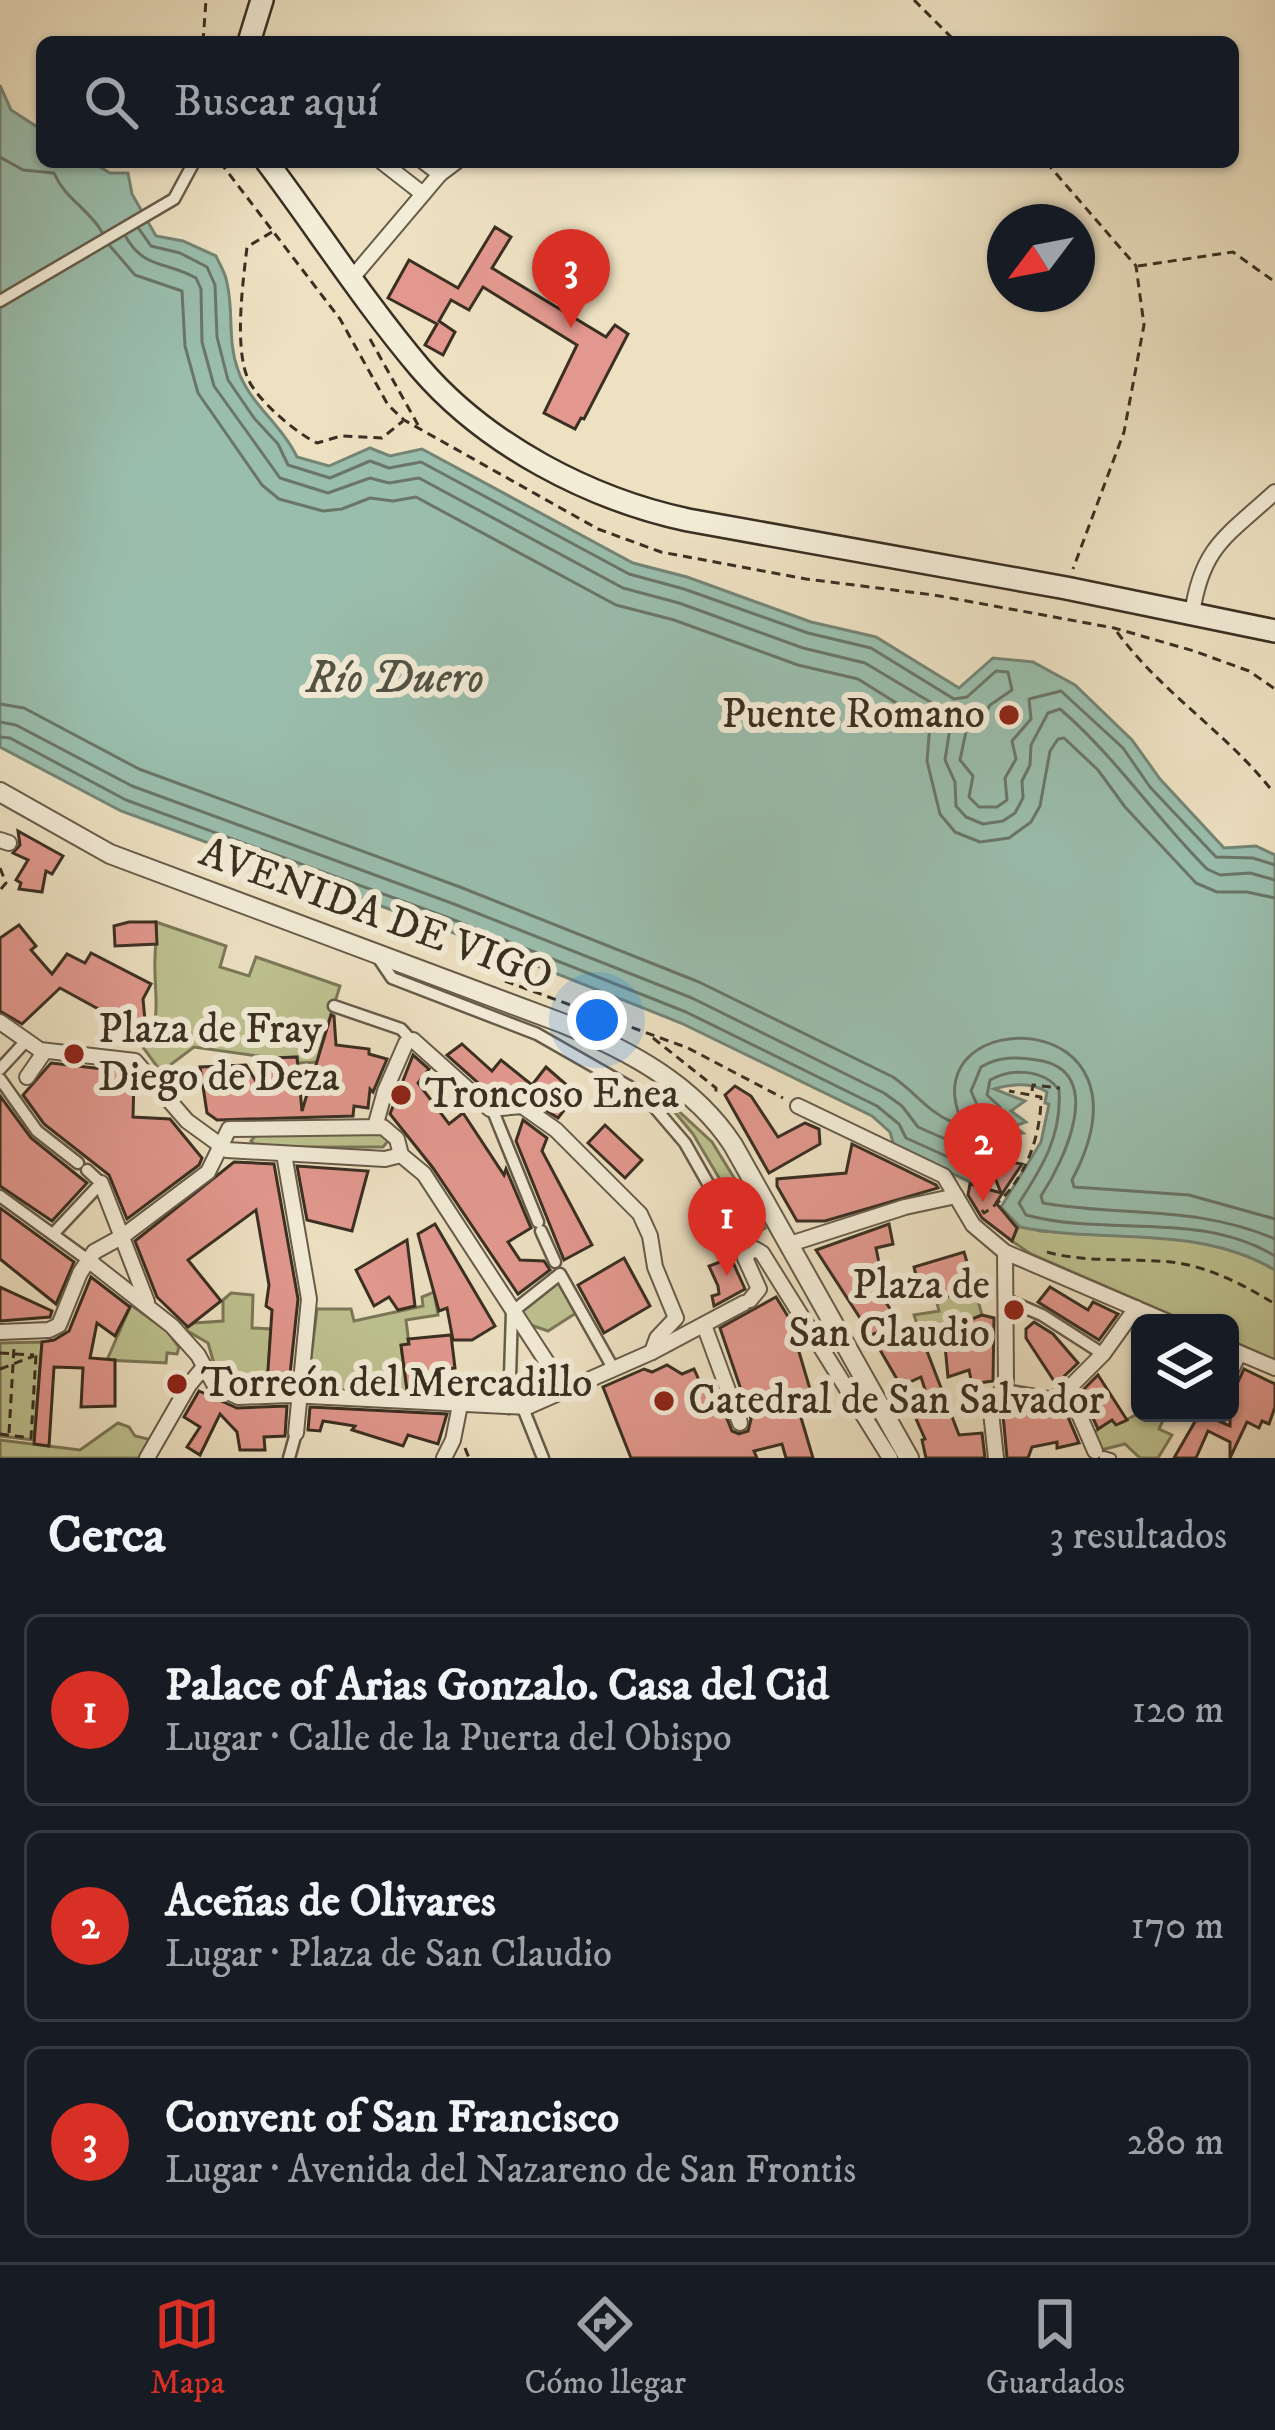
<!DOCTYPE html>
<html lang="es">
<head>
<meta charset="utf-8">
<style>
  body { margin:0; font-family:"IM FELL DW Pica",serif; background:#20242c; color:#f1f3f6 }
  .controls { position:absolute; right:36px; bottom:36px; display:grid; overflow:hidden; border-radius:18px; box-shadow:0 3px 9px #0004 }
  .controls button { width:108px; height:108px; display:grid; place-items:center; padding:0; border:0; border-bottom:3px solid #363941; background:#171b24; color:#f1f3f6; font:60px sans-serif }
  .compass { position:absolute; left:987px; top:204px; width:108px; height:108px; border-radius:50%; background:#171b24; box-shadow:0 3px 9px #0004; rotate:238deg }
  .you { position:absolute; left:597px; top:1020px; width:42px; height:42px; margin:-30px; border:9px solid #fff; border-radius:50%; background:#1a73e8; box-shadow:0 0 0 18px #1a73e833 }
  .badge { display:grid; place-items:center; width:78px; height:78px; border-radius:50%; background:#d93025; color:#fff; font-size:39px; font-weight:700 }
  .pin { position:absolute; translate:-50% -99px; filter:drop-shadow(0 3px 6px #0008) }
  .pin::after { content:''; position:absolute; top:63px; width:42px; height:36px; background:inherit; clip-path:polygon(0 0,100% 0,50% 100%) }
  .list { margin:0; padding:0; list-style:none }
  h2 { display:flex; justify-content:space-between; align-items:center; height:156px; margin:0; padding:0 48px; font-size:51px }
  h2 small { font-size:39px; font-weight:400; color:#9ea1a6 }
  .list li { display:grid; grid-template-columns:78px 1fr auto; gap:36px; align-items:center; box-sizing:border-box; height:192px; margin:0 24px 24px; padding:0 24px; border:3px solid #363941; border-radius:18px }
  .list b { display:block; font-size:45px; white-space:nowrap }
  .list p { margin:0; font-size:39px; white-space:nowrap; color:#9ea1a6 }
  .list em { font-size:39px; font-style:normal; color:#9ea1a6 }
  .icon { flex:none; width:66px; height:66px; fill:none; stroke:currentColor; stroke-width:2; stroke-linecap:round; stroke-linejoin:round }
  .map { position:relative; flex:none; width:1275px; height:1458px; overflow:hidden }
  .search { position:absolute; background:#171b24; box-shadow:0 3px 9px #0004; left:36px; right:36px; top:36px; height:132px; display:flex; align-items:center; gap:30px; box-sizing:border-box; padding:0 42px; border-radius:18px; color:#9ea1a6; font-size:45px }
  .sheet { height:804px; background:#171b24 }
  nav { display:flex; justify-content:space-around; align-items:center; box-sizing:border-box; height:168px; border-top:3px solid #363941; background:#171b24; font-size:33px; color:#9ea1a6 }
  nav a { display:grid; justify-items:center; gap:6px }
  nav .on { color:#d93025 }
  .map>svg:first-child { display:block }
  .green { fill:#bdc290; stroke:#7c7859; stroke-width:3 }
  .water { fill:#9abead; stroke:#748575; stroke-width:3 }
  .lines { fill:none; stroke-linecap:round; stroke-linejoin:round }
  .shore { stroke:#6a7668; stroke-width:3 }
  .building { fill:#e2988e; stroke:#3a2f22; stroke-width:3 }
  .service-casing { stroke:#675c4a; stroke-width:12 }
  .pedestrian-casing { stroke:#675c4a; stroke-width:15 }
  .minor-casing { stroke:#675c4a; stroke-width:18 }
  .tertiary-casing { stroke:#675c4a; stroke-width:22 }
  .secondary-casing { stroke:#3a2f22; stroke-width:26 }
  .path { stroke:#3a2f22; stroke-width:3; stroke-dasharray:9 6; stroke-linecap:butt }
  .service { stroke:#f3ecd7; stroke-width:8 }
  .pedestrian { stroke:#f3ecd7; stroke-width:10 }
  .minor { stroke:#f3ecd7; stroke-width:14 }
  .tertiary { stroke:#f3ecd7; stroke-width:18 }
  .secondary { stroke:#f3ecd7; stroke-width:21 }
  .poi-dot { fill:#8f2418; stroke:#f3ecd7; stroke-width:4.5 }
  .labels { text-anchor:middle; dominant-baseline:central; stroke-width:12; stroke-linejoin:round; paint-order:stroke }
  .poi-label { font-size:42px; fill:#3a2f22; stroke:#f3ecd7; text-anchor:start }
  .street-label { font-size:42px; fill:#3a2f22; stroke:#f3ecd7 }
  .water-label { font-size:45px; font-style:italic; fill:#525345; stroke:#f3ecd7 }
</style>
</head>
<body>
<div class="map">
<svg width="1275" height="1458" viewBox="0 0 1275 1458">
  <rect width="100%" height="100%" fill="#ede1c2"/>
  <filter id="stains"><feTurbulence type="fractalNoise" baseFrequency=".00167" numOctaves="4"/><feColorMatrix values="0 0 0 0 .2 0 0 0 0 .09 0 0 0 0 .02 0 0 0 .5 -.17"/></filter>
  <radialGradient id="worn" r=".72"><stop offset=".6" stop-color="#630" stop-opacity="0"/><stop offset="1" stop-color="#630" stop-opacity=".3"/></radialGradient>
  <g class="green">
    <path d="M 156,922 L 226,946 L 220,967 L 249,976 L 256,957 L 340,986 L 320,1050 L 320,1062 L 298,1063 L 297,1057 L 272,1058 L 194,1047 L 161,1072 L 142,1046 C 162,1025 155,999 155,972 C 154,955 157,939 156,922 Z"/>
    <polygon points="659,1093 712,1142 765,1228 753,1235 693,1134"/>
    <polygon points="257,1134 383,1134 389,1140 383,1147 257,1147 251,1141"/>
    <path d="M 1019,1225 L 1040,1231 C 1117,1236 1207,1229 1275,1270 L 1275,1360 L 1230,1340 L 1230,1323 L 1190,1323 L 1031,1254 L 1012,1241 Z"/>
    <polygon points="559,1281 576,1313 548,1331 525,1323 518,1312"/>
    <polygon points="975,1290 982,1315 922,1338 914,1315 939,1311 936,1299"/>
    <polygon points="434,1292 438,1315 406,1320 409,1344 401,1346 408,1397 307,1391 317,1309 351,1309 354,1321 423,1306 422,1297"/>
    <polygon points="231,1293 253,1295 252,1328 271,1329 267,1389 238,1388 230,1383 229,1376 223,1376 215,1367 208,1343 184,1329 194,1323 223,1321 223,1300"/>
    <polygon points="131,1305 167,1331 179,1347 177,1354 167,1353 166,1363 107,1360"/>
    <polygon points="42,1342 34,1440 0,1436 0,1343"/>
    <polygon points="1140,1413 1165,1416 1159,1429 1172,1435 1158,1458 1140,1458 1125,1444 1101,1450 1093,1433 1111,1420 1117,1424"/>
    <polygon points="118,1423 129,1427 135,1436 152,1440 141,1458 0,1458 0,1440 80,1450"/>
  </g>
  <path class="water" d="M 0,85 L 11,110 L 42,130 L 42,162 L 92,162 L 110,173 L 128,173 L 132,194 L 156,236 L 183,241 L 216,256 C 220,265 226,274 227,283 C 234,312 227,340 238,370 C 249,403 282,425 297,457 L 329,466 L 370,448 L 390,456 L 422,449 L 633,563 L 687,577 L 811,622 L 876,637 L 959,688 L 993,658 L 1033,662 L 1075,685 L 1132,740 L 1160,779 L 1224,848 L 1256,846 L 1275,855 L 1275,1270 C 1198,1224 1104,1244 1020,1227 L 1001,1207 L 1041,1142 L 1049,1104 L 1045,1103 L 1047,1092 C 1032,1082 1011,1084 994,1089 L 1025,1101 L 1011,1111 L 1026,1122 L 1014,1126 L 1023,1133 L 1000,1137 L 1013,1152 L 998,1151 L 1005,1162 L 987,1159 L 994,1176 L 979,1173 L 985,1189 L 894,1146 L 890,1132 L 872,1116 L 681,1023 L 444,929 L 121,811 L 0,747 Z"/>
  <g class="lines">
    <g class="shore">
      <path d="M 0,157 L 23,170 L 54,173 C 65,199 88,208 102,232"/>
      <polyline points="139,229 151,246 180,253 207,267 215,285 217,337 228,380 254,418 278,444 288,465 330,478 370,461 389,468 421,462 629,574 684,589 808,633 871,648 954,699 967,697 996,671 1008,672 1012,690 990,705 982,719 967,727 960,760 973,776 969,797 979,807 997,807 1007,800 1005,778 1016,759 1012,741 1031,719 1029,699 1061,691 1123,748 1150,787 1216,857 1253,858 1275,865"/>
      <path d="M 126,237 C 144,269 166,261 196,278 L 201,289 L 202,342 L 214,386 L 280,478 L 328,493 L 370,478 L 389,483 L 419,478 L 623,588 L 679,603 L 803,648 L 865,663 L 952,715 L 945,760 L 955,782 L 956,806 L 966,817 L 983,824 L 1003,821 L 1015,813 L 1023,798 L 1022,781 L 1030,765 L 1031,745 L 1048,713 L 1060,709 C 1115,756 1155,817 1207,869 L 1220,875 L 1250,873 L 1275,880"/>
      <polyline points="110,246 135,275 182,291 185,346 198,393 262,485 279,499 323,511 342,509 370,498 393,501 416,497 616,605 674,620 798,665 858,679 930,724 927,761 940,814 955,832 980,842 1009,838 1031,822 1040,806 1050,751 1058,739 1064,738 1098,770 1125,807 1196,883 1217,892 1247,892 1275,898"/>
      <path d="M 0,704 L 24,708 L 139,769 L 460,887 L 699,982 L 893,1077 C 915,1092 928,1112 952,1122 L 960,1117 C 915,1004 1166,1002 1072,1180 L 1074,1187 L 1189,1195 L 1275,1219"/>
      <path d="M 0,722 L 16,725 L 132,786 L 454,904 L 692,998 L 884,1093 L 902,1106 L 918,1127 L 961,1146 L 975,1137 L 983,1118 L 971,1091 L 981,1067 C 999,1056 1016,1057 1037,1060 C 1108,1070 1064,1161 1041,1196 L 1043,1203 C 1123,1217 1197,1205 1275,1239"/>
      <path d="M 0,737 L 10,738 L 126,800 L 449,918 L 686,1012 L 877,1106 L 899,1124 L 906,1138 L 968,1166 C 987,1158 988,1134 1003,1121 L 1000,1107 L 987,1095 L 990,1080 C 1011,1068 1044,1069 1059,1090 C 1062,1135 1043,1166 1019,1203 L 1026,1215 C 1107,1237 1199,1210 1275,1256"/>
    </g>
  </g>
  <g class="building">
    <polygon points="495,227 511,237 492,268 606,337 615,325 628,334 584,419 581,418 575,429 544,413 577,345 483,287 469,310 451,300 439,321 455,332 443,355 425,345 437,324 388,298 409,260 458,288"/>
    <polygon points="18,831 63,856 52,874 46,871 42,892 19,889 21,883 16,880 28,860 13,853 20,845"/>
    <polygon points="129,922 156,922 157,944 115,946 114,926"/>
    <polygon points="19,925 36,946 31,950 52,974 67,954 85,963 91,953 151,984 143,999 146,1031 138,1040 124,1023 60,988 22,1024 0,1011 0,938"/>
    <polygon points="331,1015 334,1016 336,1045 369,1049 369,1054 387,1059 373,1092 370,1089 368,1108 354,1106 353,1116 217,1120 207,1113 200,1067 246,1065 257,1083 272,1058 297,1057 302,1111"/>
    <polygon points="462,1044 492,1071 501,1060 532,1085 546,1067 577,1094 558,1118 515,1091 494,1097 447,1055"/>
    <polygon points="413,1055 429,1069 418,1083 449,1124 463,1113 504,1175 506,1169 531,1228 508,1242 520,1260 544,1261 550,1270 518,1294 433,1168 390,1114"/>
    <polygon points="51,1063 129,1072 134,1077 133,1117 170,1119 202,1158 199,1165 127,1219 109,1175 44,1124 23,1095"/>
    <polygon points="735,1086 751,1096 778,1137 805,1123 819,1129 820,1144 769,1173 725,1095"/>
    <polygon points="0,1096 31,1138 87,1183 52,1221 0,1186"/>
    <polygon points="523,1120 547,1138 542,1151 592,1245 564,1260 516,1141"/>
    <polygon points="605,1125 642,1160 625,1178 588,1143"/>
    <polygon points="852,1144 936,1185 938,1188 825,1221 797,1221 777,1186 777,1179 846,1173"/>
    <polygon points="987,1158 1022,1164 996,1203 1017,1228 1012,1241 982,1218 968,1195 970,1184 1001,1193"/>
    <polygon points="234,1162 274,1164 298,1299 289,1384 267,1385 272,1310 266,1306 269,1285 256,1210 188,1260 221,1301 188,1327 157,1297 135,1241"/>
    <polygon points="297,1166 368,1171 352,1231 307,1220"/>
    <polygon points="0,1208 74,1262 56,1304 0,1259"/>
    <polygon points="435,1224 495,1326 472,1340 453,1340 447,1308 439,1311 418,1234"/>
    <polygon points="889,1224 893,1244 876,1248 880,1268 866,1272 900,1324 871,1335 816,1250"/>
    <polygon points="407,1240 415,1306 398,1310 389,1297 374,1306 356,1270"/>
    <polygon points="964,1252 975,1290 927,1301 925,1295 921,1296 914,1267"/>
    <polygon points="624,1258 650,1306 604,1333 578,1285"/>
    <polygon points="731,1258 745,1289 714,1306 712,1296 719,1294 718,1286 709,1266"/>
    <polygon points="91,1277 130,1307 115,1336 97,1323 90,1358 115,1360 115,1406 81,1407 83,1368 54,1367 49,1446 34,1444 42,1342 54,1340 69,1331"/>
    <polygon points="0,1287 52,1311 50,1317 0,1321"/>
    <polygon points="1050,1287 1088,1310 1093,1302 1118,1314 1099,1340 1038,1302"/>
    <polygon points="776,1297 789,1318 810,1389 794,1394 813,1458 786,1458 782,1444 754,1451 757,1458 631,1458 603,1387 644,1369 652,1372 667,1365 682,1374 694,1369 703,1389 714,1386 732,1431 739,1434 748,1431 751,1419 720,1328"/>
    <polygon points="982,1315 994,1318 993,1381 972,1384 969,1370 948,1377 944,1335 972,1332 972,1319"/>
    <polygon points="1034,1322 1053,1334 1078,1363 1056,1384 1026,1338 1026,1329"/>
    <polygon points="451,1335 455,1368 447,1369 447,1392 407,1390 401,1345 409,1344 408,1339"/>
    <polygon points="922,1338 959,1435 982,1433 985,1458 926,1458 922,1440 925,1439 913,1412 930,1405 921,1377 901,1386 876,1343"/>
    <polygon points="1244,1369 1275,1384 1275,1407 1269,1424 1262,1421 1259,1428 1247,1422 1230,1458 1230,1442 1208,1431 1196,1458 1174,1458 1200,1413 1230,1426 1230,1388 1237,1384"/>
    <polygon points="1098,1375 1127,1420 1116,1425 1112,1420 1098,1429 1081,1392"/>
    <polygon points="199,1391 237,1408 287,1406 285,1436 264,1437 265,1450 240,1450 237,1432 220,1414 200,1455 187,1447 200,1427 184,1417"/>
    <polygon points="1062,1403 1079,1443 1057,1448 1057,1442 1032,1447 1028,1458 1007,1458 1003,1415"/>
    <polygon points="310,1407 447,1414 438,1444 408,1435 403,1446 352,1430 355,1426 323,1421 320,1431 308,1430"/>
  </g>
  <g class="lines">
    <defs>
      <g id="service">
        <polyline points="1230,1380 1242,1354"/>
        <polyline points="1104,1456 1111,1458"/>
      </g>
      <g id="pedestrian">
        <polyline points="0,301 174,199 194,162"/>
        <polyline points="377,956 392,978 537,1034 644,1095 685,1143 747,1252"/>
        <polyline points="334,1006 401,1029 411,1040"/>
        <polyline points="0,1069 25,1042"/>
        <polyline points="0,1079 37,1131 78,1163"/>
        <polyline points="493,1111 538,1222"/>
        <polyline points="0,1196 88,1260"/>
        <polyline points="541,1231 555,1262"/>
        <polyline points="54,1233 101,1183 87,1170"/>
        <polyline points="1005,1299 1042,1315 1103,1354"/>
        <polyline points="1004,1390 1051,1398 1068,1389"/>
        <polyline points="509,1408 512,1312 560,1274 613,1368"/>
        <polyline points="523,1408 543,1458"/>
        <polyline points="289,1458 296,1433"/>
      </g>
      <g id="minor">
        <polyline points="382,162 423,194"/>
        <polyline points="440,174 456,162"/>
        <polyline points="352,278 440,174 424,162"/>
        <path d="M 1192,614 C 1202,546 1227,536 1275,492"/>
        <polyline points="0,840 9,843"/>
        <polyline points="0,1022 40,1050 135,1061 187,1121 227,1150 385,1159 401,1155 424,1174 565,1390"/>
        <polyline points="27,1077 45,1051"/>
        <polyline points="798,1106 944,1176 973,1225 1005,1252 1170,1323"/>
        <polyline points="375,1127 385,1091 406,1043 413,1040 490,1109 522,1106 556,1130 640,1214 650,1236 655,1267 676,1318 657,1338 652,1352"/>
        <polyline points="284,1154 309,1299 296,1433"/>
        <polyline points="101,1183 147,1302"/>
        <polyline points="790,1244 905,1207 956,1196"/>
        <polyline points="88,1260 172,1326 198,1355 215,1386 238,1397 289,1395 527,1407 652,1352 744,1303"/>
        <polyline points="750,1300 759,1289 745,1258 753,1248 762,1253 890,1458"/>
        <polyline points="704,1325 740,1423"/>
        <polyline points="0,1332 49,1330 59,1325 80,1273 94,1252 123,1236 208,1172 229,1129 383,1127 397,1139 401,1155"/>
        <polyline points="1230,1349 1275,1368"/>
        <polyline points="1095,1451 1068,1389 1103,1354 1136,1308"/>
        <polyline points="147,1458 189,1385 203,1368"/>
        <polyline points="444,1458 453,1440 460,1405"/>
        <polyline points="996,1458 991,1412 1006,1381 1005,1252"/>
      </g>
      <path id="tertiary" d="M 0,792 L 110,854 L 562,1023 C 628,1050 693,1084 733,1145 L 909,1458"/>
      <g id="secondary">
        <polyline points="249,42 262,0"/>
        <path d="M 267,162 C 318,230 365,303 420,368 C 486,445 590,499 688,520 L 1066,588 L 1275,631"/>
      </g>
    </defs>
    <use href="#service" class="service-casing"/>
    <use href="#pedestrian" class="pedestrian-casing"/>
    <use href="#minor" class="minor-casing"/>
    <use href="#tertiary" class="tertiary-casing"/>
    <use href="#secondary" class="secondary-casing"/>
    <g class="path">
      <polyline points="914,0 956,42"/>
      <polyline points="203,42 206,0"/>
      <polyline points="220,162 340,319 388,405 404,420 598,529 661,552 806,579 934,595 1114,628 1194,651 1249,671 1275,689"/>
      <polyline points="1046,162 1136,266 1144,325 1124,432 1073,569"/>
      <path d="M 272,232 L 247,247 C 243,282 234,347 248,379 C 258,401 296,433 317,443 L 341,436 L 382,438 L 403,421"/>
      <polyline points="1138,266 1233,252 1275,282"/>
      <polyline points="370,339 418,425"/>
      <path d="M 1117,632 C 1161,692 1223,730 1270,788"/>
      <polyline points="0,868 6,883 0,890"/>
      <polyline points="505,981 688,1048 783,1098"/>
      <polyline points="653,1038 716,1088 716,1094"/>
      <polyline points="1032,1091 1033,1085 1060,1088"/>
      <path d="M 982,1210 L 984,1213 C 1022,1189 1041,1140 1041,1097 L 1009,1091"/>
      <path d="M 1047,1252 C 1090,1264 1135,1257 1179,1263 C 1213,1269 1246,1286 1275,1304"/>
      <polyline points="0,1353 34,1355"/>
      <polyline points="0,1369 34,1356"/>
      <polyline points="9,1433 14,1347"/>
      <polyline points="0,1434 31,1438 36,1355"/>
      <polyline points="465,1448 469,1458"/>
    </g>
    <use href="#service" class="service"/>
    <use href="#pedestrian" class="pedestrian"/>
    <use href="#minor" class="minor"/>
    <use href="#tertiary" class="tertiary"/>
    <use href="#secondary" class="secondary"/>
  </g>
  <g class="poi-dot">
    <circle cx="1009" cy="715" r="12"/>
    <circle cx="74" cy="1054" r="12"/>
    <circle cx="401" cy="1095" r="12"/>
    <circle cx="1014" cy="1310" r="12"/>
    <circle cx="177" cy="1384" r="12"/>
    <circle cx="664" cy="1401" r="12"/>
  </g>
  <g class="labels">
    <g class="poi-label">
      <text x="985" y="715" text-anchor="end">Puente Romano</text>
      <text x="98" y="1030">Plaza de Fray<tspan x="98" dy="48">Diego de Deza</tspan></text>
      <text x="425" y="1095">Troncoso Enea</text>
      <text x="990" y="1286" text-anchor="end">Plaza de<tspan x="990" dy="48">San Claudio</tspan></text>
      <text x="201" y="1384">Torreón del Mercadillo</text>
      <text x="688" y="1401">Catedral de San Salvador</text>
    </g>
    <g class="street-label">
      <text transform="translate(376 915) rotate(20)">AVENIDA DE VIGO</text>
    </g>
    <g class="water-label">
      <text x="395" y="679">Río Duero</text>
    </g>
  </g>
  <rect width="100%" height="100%" filter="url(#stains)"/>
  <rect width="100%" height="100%" fill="url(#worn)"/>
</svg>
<div class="controls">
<button><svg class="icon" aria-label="layers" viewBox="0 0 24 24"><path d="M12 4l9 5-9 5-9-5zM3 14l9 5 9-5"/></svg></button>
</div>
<svg class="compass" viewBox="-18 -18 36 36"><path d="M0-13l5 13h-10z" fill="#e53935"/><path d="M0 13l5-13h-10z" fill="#9ea1a6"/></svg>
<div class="you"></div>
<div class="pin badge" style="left:727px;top:1276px">1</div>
<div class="pin badge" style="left:983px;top:1202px">2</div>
<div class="pin badge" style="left:571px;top:328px">3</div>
<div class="search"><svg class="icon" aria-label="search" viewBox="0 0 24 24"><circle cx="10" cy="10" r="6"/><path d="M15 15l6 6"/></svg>Buscar aquí</div>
</div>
<section class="sheet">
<h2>Cerca<small>3 resultados</small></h2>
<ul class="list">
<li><span class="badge">1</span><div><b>Palace of Arias Gonzalo. Casa del Cid</b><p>Lugar · Calle de la Puerta del Obispo</p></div><em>120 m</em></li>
<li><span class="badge">2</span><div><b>Aceñas de Olivares</b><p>Lugar · Plaza de San Claudio</p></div><em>170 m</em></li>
<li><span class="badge">3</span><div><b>Convent of San Francisco</b><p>Lugar · Avenida del Nazareno de San Frontis</p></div><em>280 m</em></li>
</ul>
</section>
<nav>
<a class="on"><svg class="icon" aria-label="map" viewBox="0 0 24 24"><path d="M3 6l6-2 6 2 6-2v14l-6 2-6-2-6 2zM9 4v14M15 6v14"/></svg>Mapa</a>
<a><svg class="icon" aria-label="directions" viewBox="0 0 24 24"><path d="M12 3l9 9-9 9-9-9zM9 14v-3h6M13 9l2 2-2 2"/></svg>Cómo llegar</a>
<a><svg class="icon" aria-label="saved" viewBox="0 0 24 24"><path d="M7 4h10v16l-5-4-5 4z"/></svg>Guardados</a>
</nav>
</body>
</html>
